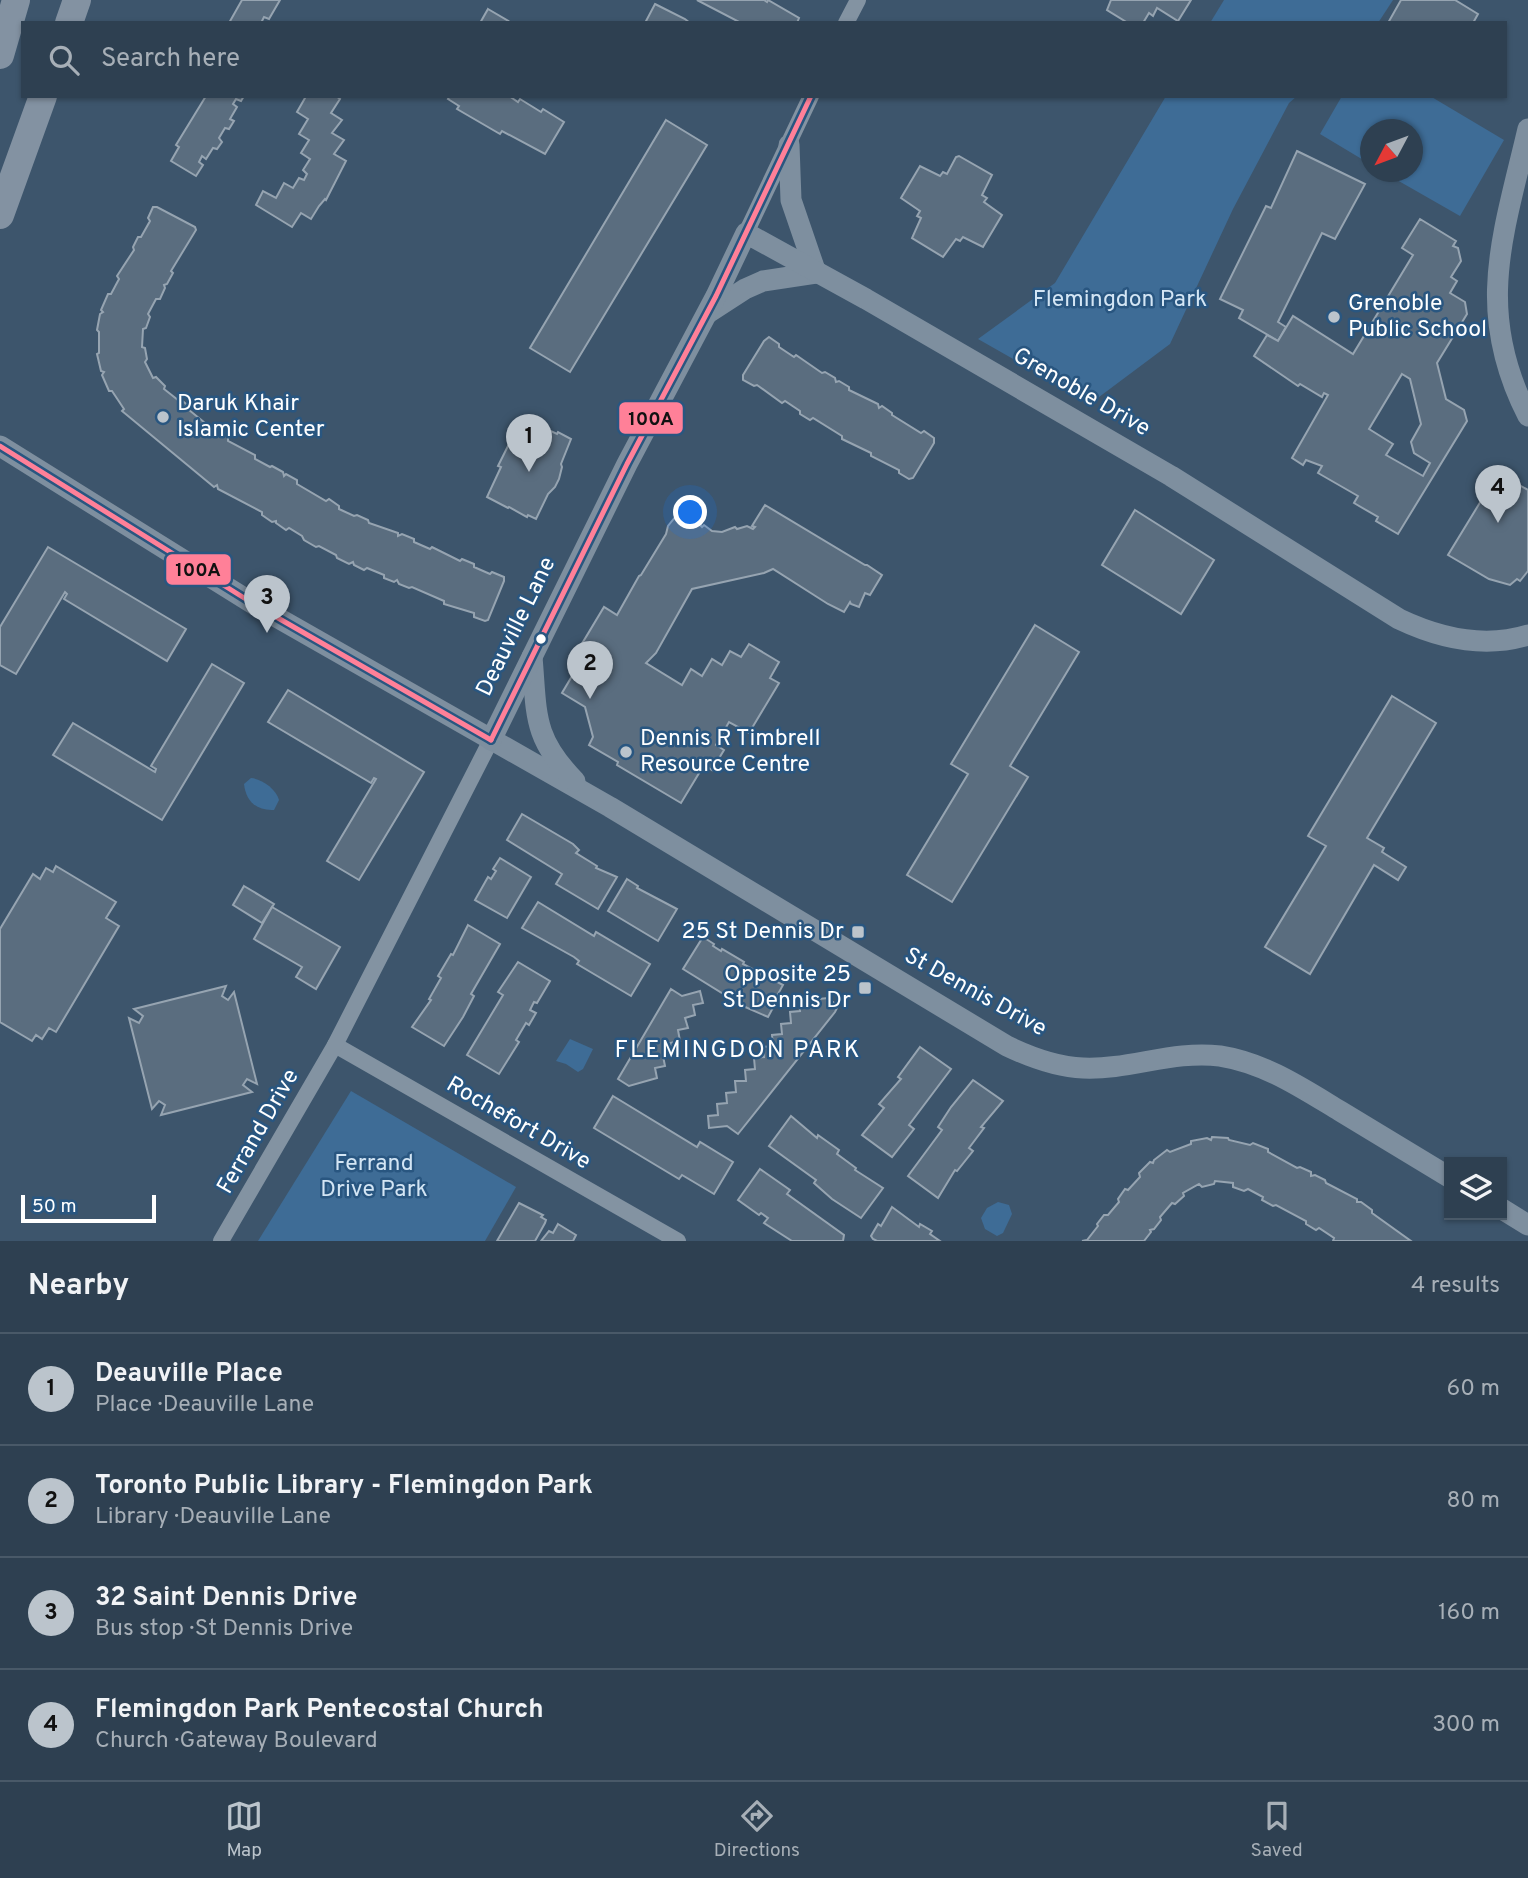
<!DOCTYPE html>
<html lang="en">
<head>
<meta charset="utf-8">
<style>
  body { margin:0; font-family:Overpass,sans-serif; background:#364758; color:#f1f3f6 }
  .controls { position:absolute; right:21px; bottom:21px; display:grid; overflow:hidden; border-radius:0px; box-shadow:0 2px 5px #0004 }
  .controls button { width:63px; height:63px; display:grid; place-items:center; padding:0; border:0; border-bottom:2px solid #495968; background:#2e4051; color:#f1f3f6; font:35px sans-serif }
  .compass { position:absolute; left:1360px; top:119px; width:63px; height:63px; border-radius:50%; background:#2e4051; box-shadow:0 2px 5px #0004; rotate:229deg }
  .scale { position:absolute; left:21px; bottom:18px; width:135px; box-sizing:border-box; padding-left:7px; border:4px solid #fff; border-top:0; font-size:19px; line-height:24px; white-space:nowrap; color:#fff; -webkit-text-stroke:5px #295680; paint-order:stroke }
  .you { position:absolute; left:691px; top:513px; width:24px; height:24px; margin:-18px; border:5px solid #fff; border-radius:50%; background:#1a73e8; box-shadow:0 0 0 10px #1a73e833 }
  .badge { display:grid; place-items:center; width:46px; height:46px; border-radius:50%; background:#bbc4cc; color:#111; font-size:23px; font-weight:700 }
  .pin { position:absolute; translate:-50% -58px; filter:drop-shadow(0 2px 4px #0008) }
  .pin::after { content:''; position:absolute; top:37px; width:24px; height:21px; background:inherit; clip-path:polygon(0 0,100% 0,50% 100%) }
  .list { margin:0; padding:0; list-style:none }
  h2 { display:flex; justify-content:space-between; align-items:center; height:91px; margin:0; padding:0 28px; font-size:30px }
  h2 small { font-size:23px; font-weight:400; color:#a7afb7 }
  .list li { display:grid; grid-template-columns:46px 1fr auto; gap:21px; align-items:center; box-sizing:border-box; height:112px; padding:0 28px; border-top:2px solid #495968 }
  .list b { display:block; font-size:26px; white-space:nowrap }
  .list p { margin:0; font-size:23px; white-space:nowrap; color:#a7afb7 }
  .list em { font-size:23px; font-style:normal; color:#a7afb7 }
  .icon { flex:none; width:38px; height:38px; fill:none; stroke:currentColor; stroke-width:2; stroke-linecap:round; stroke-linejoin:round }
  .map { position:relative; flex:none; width:1528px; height:1241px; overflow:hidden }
  .search { position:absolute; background:#2e4051; box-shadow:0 2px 5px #0004; left:21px; right:21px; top:21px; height:77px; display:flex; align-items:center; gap:18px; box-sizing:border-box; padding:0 24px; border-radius:0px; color:#a7afb7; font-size:26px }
  .sheet { height:539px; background:#2e4051 }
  nav { display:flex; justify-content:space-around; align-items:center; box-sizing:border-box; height:98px; border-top:2px solid #495968; background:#2e4051; font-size:19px; color:#a7afb7 }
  nav a { display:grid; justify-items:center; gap:4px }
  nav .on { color:#bbc4cc }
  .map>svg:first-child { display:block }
  .green { fill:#3e6c96 }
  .building { fill:#5a6d7f; stroke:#96a4b1; stroke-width:2; fill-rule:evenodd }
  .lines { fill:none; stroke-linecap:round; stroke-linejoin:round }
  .street { stroke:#8393a2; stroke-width:16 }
  .secondary { stroke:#7e8f9f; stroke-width:21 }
  .highway { stroke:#8392a2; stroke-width:28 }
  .bus-1-casing { stroke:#295680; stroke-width:10 }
  .bus-1 { stroke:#ff8098; stroke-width:5 }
  .poi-dot { fill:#bbc4cc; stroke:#295680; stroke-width:2.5 }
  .bus-dot { fill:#fff; stroke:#295680; stroke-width:2.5 }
  .labels { text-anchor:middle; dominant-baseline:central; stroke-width:5; stroke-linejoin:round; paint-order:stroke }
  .park-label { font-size:23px; fill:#d3e5f4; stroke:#295680 }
  .poi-label { font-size:23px; fill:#fff; stroke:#295680; text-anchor:start }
  .street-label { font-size:23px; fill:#fff; stroke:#295680 }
  .neighbourhood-label { font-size:24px; letter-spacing:2px; fill:#fff; stroke:#295680 }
  .line-badge { stroke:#295680; stroke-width:2.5 }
  .pale-badge-label { font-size:19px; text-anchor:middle; font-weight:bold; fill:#111 }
</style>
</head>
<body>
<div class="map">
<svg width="1528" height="1241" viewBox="0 0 1528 1241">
  <rect width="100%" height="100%" fill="#3d556c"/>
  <g class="green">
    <polygon points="1224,0 1393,0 1378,23 1210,23"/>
    <polygon points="1166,96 1297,96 1289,103 1233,209 1170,344 1091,403 978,339 1055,283"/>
    <polygon points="1342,96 1430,96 1504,140 1460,216 1383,172 1412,172 1412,130 1370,130 1370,164 1320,134"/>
    <path d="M 251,778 C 262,779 276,789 279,800 L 274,810 C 256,811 246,801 244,784 Z"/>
    <polygon points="570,1039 593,1049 583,1069 578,1072 566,1064 556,1061"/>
    <polygon points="351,1091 516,1187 485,1241 258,1241"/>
    <polygon points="998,1202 1009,1205 1012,1214 1003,1233 997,1236 985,1229 981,1218 987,1208"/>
  </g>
  <g class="building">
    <polygon points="242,0 280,0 269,19 264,17 261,23 229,23"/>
    <polygon points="697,0 764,0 767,2 768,0 799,18 797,23 741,23"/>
    <polygon points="1111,0 1191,0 1178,21 1157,8 1153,16 1149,13 1143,23 1128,23 1107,10"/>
    <polygon points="1401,0 1455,0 1478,14 1473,23 1388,23"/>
    <polygon points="655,4 685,19 690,23 645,23"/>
    <polygon points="488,9 510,22 510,23 480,23"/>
    <polygon points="206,96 244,96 241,101 236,99 233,104 237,107 230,119 234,121 229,129 225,128 219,138 222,142 217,149 213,148 206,159 202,156 199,162 203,165 196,176 171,161 179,147 176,145"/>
    <polygon points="302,96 336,96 340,99 331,113 342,120 332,133 344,140 334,154 346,161 326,200 325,199 319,206 311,219 301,213 292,227 256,205 263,191 276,198 284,183 293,188 299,178 304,180 307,174 303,170 310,159 301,153 309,140 299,134 308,119 297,112 305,98"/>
    <polygon points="509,96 518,102 520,99 541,112 543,109 564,122 545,154 502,131 500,134 457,109 459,106 448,99 450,96"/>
    <polygon points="666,120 707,145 570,372 530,348"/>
    <polygon points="1297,151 1365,184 1335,239 1322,233 1278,322 1286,327 1278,341 1239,318 1243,310 1220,299 1266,206 1271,208"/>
    <polygon points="959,156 992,175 982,195 987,198 984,202 1002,215 983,247 963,237 960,241 956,239 943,257 912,238 921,218 917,216 920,211 901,198 920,166 940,176 943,172 947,174 956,157"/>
    <polygon points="153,207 157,207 195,227 196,230 171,271 173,273 167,284 164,285 165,288 160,299 156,299 148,314 150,317 146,328 143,329 142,347 145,348 147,359 145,362 153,378 156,377 165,386 164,389 178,400 180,399 190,407 189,410 215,431 219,430 228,437 228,441 255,455 255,459 270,467 272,466 283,472 284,476 286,474 297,480 297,484 326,501 329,499 339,506 339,509 354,516 357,515 368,520 369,523 398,533 398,536 402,534 414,539 414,542 430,549 432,547 460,561 462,559 474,564 474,567 490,574 492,572 504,577 504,581 488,620 485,621 474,617 474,613 444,604 444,601 412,587 409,588 399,584 397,580 394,582 384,578 384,575 367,568 364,570 354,565 353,562 349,564 337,558 336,555 319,546 316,547 304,540 302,536 289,528 286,530 276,523 276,521 272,522 262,515 262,512 218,489 217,485 214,487 122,411 124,409 112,391 109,391 102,375 104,372 101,371 97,354 99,353 99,332 97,330 100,314 103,312 101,310 108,294 111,294 119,279 117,276 134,250 133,247 138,237 141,237 150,221 148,218"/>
    <path d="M 1420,219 L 1456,241 L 1453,246 L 1458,248 L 1461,261 L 1451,277 L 1457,281 L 1450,293 L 1465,302 L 1467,314 L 1437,363 L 1446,399 L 1464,410 L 1467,421 L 1398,534 L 1376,521 L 1378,517 L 1354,503 L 1358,496 L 1318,473 L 1322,466 L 1306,460 L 1303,465 L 1292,458 L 1328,395 L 1324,393 L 1322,397 L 1300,384 L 1298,386 L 1254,356 L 1267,335 L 1278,341 L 1293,316 L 1353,354 L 1413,255 L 1402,248 ZM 1402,374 L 1410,379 L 1421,424 L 1411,442 L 1414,453 L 1430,463 L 1423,476 L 1386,455 L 1393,444 L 1369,429 Z"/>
    <polygon points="769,337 779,344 779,347 794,357 796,355 822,373 825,372 835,378 836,382 839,381 849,387 849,390 878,404 879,408 882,406 892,413 892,415 921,433 924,431 934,438 934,443 913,478 909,479 899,473 899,470 871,456 871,453 842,439 842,436 813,418 810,420 800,414 800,411 785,401 782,403 757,385 754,386 743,380 743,375 764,341"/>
    <polygon points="522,418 537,425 538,423 543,425 542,427 557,434 558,432 571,439 561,464 562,467 559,479 555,487 548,494 536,519 528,515 527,517 509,507 508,508 487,497 501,467 498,466"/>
    <polygon points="1498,473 1528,490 1528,571 1520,581 1517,579 1510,585 1489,579 1448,555"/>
    <polygon points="765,505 865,565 867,565 882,575 870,595 865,593 859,607 851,604 850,602 844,612 828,604 773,569 764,573 692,589 656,653 646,663 682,685 691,669 702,676 712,659 722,665 730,651 741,657 749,644 779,662 770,678 779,683 749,733 729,722 716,745 724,750 712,770 704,765 681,803 617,765 618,762 589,745 593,737 585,707 562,693 581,661 574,657 604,607 617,615 639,576 641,575 666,534 668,526 680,511 701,524 700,525 702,527 704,525 712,531 722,532 735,527 737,529 747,526 753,529 755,527 752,526"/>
    <polygon points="1135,510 1214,560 1181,614 1102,565"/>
    <polygon points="48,547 186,629 167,661 64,599 67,594 65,592 16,674 0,665 0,627"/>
    <polygon points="1035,625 1079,652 1010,766 1028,777 952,902 907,875 968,774 951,764"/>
    <polygon points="212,664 244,683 162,820 53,755 73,723 155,772 156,769 151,766"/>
    <polygon points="288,690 424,772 359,880 327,861 376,779 374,778 371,783 268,722"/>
    <polygon points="1392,696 1436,723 1367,838 1384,848 1382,852 1406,867 1398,880 1374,865 1310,974 1265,947 1326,846 1308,836"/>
    <polygon points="522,814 573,844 579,850 576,853 597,866 596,868 617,877 598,909 556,884 562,874 507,840"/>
    <polygon points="500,858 531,877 507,918 475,900 488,877 491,879 496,871 493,869"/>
    <polygon points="56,866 116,902 106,918 119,926 56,1032 49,1028 42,1039 36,1035 32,1041 0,1022 0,929 33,874 40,879 46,868 53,872"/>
    <polygon points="627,879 638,886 637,888 677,909 658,941 608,911"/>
    <polygon points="244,886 274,904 262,923 233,905"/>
    <polygon points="538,902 594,936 596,932 650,964 631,996 577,964 579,961 574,957 522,928"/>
    <polygon points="272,907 340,947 316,989 296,977 302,967 254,939"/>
    <polygon points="468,925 500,944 471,994 474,996 463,1017 444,1046 412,1027 431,1000 429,999 441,978 438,976 451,954 453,955"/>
    <polygon points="703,937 714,944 713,946 721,951 722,949 744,962 743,964 783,985 773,1003 775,1004 768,1017 743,1006 683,969"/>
    <polygon points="518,962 550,981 537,1003 534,1002 530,1010 536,1013 529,1025 526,1023 516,1040 519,1042 499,1074 467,1055 503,995 498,992"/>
    <polygon points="226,986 222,996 228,1000 234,992 257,1084 247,1079 243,1085 252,1092 161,1115 165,1105 159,1101 152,1109 129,1018 139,1023 143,1016 134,1009"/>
    <polygon points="671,989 682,996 700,991 703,1003 693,1005 695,1015 685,1018 688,1028 678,1030 680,1041 670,1043 673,1053 663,1056 665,1066 655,1068 657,1078 629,1086 618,1079"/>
    <polygon points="828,998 838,1006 835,1012 738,1134 727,1126 709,1128 708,1116 718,1115 717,1104 727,1103 726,1093 736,1092 735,1081 746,1081 745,1070 755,1069 754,1058 764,1057 763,1047 773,1046 772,1035 782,1034 781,1024 791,1023 790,1012 800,1011 799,1001"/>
    <polygon points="920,1047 951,1069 909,1125 914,1129 892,1157 862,1135 884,1108 879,1104 901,1079 898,1077"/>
    <polygon points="973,1080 1003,1101 981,1127 984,1128 969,1148 973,1151 957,1171 955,1170 938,1198 908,1176 942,1130 938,1127 951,1107"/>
    <polygon points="613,1096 697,1147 700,1142 733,1162 714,1194 682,1175 679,1179 594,1128"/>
    <polygon points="791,1116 817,1138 818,1135 839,1150 837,1154 856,1168 855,1170 883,1188 861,1218 832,1199 814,1183 816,1180 769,1146"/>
    <polygon points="1212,1137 1228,1138 1229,1140 1250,1145 1253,1143 1268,1149 1268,1152 1297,1168 1300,1167 1311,1172 1311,1176 1315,1175 1325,1180 1326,1183 1357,1199 1357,1202 1361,1202 1372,1210 1372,1213 1411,1241 1333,1241 1334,1238 1319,1228 1316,1230 1306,1224 1306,1221 1276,1205 1273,1206 1262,1200 1263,1197 1248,1189 1244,1191 1233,1187 1233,1183 1215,1181 1214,1184 1202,1187 1199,1184 1183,1193 1184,1196 1175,1204 1172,1203 1160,1217 1161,1220 1154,1229 1150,1230 1151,1232 1144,1241 1082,1241 1087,1240 1098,1226 1097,1224 1104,1215 1108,1215 1119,1202 1118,1199 1125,1189 1128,1190 1140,1177 1139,1173 1150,1162 1153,1163 1154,1160 1167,1150 1170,1152 1191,1144 1191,1141 1207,1138 1211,1140"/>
    <polygon points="760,1169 790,1190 787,1194 844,1235 843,1241 792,1241 764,1223 768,1218 761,1213 759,1215 738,1200"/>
    <polygon points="519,1203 543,1215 541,1217 546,1220 545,1223 535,1241 497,1241"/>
    <polygon points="892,1207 919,1227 920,1224 932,1231 930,1234 940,1241 877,1241 873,1239 871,1236 878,1224 881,1226"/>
    <polygon points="558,1224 576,1235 573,1241 541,1241 549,1231 553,1233"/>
  </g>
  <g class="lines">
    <g class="street">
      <polyline points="846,23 858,0"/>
      <polyline points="746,233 811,96"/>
      <polyline points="335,1045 678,1241"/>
      <polyline points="221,1241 335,1045 491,740"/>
    </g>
    <g class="secondary">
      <path d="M 1528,129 C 1503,236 1474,311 1528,416"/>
      <polyline points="789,145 791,200 816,273"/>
      <polyline points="708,313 745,289 763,281 816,273"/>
      <path d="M 0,446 L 257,606 L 610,807 L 1007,1046 C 1030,1057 1056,1067 1083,1068 C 1130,1070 1173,1050 1220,1056 C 1265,1063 1302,1088 1340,1111 C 1376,1133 1413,1155 1449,1177"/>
      <path d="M 532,657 C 537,714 532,737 575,781"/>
      <path d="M 491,740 L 627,464 L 716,296 L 746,233 L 866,299 L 1171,476 L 1399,619 C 1439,638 1483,649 1528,635"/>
      <polyline points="1502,1209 1528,1225"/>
    </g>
    <g class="highway">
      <polyline points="69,23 77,0"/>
      <polyline points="0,55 16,0"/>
      <polyline points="0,215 43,96"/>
    </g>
    <defs>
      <g id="bus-1">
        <polyline points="0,446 257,606 491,740"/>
        <polyline points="491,740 627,464 716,296 811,96"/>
      </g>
    </defs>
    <use href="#bus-1" class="bus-1-casing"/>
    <use href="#bus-1" class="bus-1"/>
  </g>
  <g class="poi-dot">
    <circle cx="1334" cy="317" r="7"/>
    <circle cx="163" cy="417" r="7"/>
    <circle cx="626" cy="752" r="7"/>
    <rect x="851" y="925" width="14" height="14" rx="3.5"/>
    <rect x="858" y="981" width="14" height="14" rx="3.5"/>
  </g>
  <circle class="bus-dot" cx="541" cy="639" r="6"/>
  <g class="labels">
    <g class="park-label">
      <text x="1120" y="300">Flemingdon Park</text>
      <text x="374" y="1164">Ferrand<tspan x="374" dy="26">Drive Park</tspan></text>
    </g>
    <g class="poi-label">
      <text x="1348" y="304">Grenoble<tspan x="1348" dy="26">Public School</tspan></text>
      <text x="177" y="404">Daruk Khair<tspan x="177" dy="26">Islamic Center</tspan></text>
      <text x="640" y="739">Dennis R Timbrell<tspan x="640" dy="26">Resource Centre</tspan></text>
      <text x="844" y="932" text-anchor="end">25 St Dennis Dr</text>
      <text x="851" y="975" text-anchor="end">Opposite 25<tspan x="851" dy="26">St Dennis Dr</tspan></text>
    </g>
    <g class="street-label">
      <text transform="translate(1081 393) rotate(30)">Grenoble Drive</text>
      <text transform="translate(517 627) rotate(-64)">Deauville Lane</text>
      <text transform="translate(975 993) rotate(29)">St Dennis Drive</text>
      <text transform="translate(518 1124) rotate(30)">Rochefort Drive</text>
      <text transform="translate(259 1132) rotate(-60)">Ferrand Drive</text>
    </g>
    <g class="neighbourhood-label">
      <text x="738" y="1051">FLEMINGDON PARK</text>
    </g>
  </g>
  <g class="line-badge">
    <rect x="618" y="401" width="66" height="34" rx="7" fill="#ff8098"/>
    <rect x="165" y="553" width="67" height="33" rx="7" fill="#ff8098"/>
  </g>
  <g class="pale-badge-label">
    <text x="651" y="425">100A</text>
    <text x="198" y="576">100A</text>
  </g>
</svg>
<div class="controls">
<button><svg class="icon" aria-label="layers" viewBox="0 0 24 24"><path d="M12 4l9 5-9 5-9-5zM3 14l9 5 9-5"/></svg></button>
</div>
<svg class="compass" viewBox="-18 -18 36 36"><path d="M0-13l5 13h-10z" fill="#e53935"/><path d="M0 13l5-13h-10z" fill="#a7afb7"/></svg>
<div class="scale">50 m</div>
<div class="you"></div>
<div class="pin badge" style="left:529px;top:472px">1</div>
<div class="pin badge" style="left:590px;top:699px">2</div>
<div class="pin badge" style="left:267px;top:633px">3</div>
<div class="pin badge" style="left:1498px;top:523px">4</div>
<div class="search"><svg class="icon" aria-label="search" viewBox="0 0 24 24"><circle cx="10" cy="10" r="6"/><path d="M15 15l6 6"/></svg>Search here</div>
</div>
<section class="sheet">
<h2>Nearby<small>4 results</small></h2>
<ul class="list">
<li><span class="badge">1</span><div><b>Deauville Place</b><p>Place · Deauville Lane</p></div><em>60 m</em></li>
<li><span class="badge">2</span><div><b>Toronto Public Library - Flemingdon Park</b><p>Library · Deauville Lane</p></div><em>80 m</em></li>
<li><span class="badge">3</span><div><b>32 Saint Dennis Drive</b><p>Bus stop · St Dennis Drive</p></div><em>160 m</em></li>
<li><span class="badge">4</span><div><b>Flemingdon Park Pentecostal Church</b><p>Church · Gateway Boulevard</p></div><em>300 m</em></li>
</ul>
</section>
<nav>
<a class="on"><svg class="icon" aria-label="map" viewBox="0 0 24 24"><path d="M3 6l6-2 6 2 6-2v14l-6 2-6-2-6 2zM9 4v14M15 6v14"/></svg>Map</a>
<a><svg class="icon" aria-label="directions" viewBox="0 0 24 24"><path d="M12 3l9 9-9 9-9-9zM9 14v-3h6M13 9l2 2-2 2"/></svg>Directions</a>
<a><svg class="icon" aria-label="saved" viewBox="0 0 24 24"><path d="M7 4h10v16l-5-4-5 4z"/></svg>Saved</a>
</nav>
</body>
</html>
